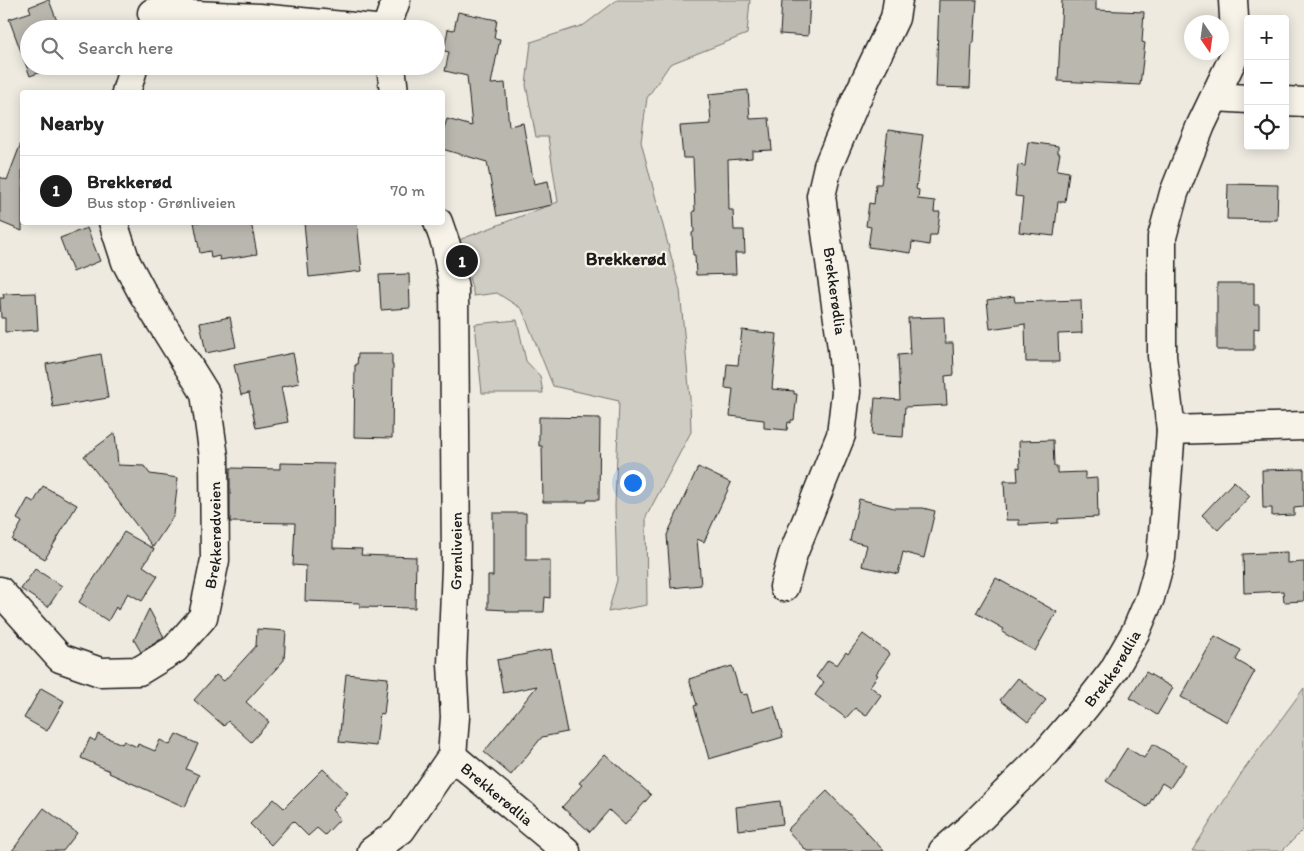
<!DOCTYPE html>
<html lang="en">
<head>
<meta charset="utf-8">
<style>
  body { margin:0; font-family:Itim,sans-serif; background:#f2f2f2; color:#222 }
  .controls { position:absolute; right:15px; top:15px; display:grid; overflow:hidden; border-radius:5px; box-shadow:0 2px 12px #0003 }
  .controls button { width:45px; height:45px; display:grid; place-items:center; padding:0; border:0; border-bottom:1px solid #e0e0e0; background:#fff; color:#222; font:25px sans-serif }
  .compass { position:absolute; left:1184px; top:15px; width:45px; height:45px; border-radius:50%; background:#fff; box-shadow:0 2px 12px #0003; rotate:167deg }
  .you { position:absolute; left:632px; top:482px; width:18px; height:18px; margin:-12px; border:4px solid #fff; border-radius:50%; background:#1a73e8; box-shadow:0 0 0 8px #1a73e833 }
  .badge { display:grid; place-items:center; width:32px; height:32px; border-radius:50%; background:#1c1c1c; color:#fff; font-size:16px; font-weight:700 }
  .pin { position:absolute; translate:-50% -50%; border:2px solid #fff; box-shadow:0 1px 5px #0006 }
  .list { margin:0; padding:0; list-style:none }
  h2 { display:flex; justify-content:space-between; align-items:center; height:65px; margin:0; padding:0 20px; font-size:21px }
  h2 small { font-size:16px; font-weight:400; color:#767676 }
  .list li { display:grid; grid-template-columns:32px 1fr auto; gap:15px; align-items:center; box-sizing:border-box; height:70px; padding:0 20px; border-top:1px solid #e0e0e0 }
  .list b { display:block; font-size:19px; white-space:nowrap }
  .list p { margin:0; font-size:16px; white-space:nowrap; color:#767676 }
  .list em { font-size:16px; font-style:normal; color:#767676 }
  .icon { flex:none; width:28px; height:28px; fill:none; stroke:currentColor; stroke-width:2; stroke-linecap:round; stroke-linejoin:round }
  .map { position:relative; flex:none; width:1304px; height:851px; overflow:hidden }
  .search { position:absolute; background:#fff; box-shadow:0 2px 12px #0003; left:20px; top:20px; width:425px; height:55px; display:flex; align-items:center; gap:12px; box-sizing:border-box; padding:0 18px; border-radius:28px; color:#767676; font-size:19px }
  .panel { position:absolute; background:#fff; box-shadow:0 2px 12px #0003; left:20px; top:90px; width:425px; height:135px; border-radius:5px }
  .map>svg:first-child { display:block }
  .green { fill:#cfccc3; stroke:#767470 }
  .building { fill:#bab7af; stroke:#1c1c1c }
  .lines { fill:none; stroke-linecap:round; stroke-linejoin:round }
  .minor-casing { stroke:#1c1c1c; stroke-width:31 }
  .minor { stroke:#f7f3e8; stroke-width:28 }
  .labels { text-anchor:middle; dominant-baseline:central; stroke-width:4.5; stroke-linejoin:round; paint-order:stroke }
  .street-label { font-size:16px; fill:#1c1c1c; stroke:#f7f3e8 }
  .neighbourhood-label { font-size:18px; font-weight:bold; fill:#1c1c1c; stroke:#f7f3e8 }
</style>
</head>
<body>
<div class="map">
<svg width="1304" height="851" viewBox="0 0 1304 851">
  <rect width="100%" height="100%" fill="#eeeae0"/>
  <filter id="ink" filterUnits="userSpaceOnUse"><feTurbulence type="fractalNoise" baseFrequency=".02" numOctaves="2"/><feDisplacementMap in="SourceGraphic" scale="10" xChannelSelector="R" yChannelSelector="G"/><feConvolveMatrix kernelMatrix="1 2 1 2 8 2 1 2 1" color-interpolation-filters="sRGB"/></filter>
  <g filter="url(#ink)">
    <g class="green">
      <polygon points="617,0 750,0 747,34 670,64 647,98 641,142 680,290 690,398 691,432 646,517 647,605 608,612 617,580 615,506 619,401 553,386 522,309 497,293 474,296 459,240 558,202 548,137 536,137 526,85 531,42 584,25"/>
      <polygon points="517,320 526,361 540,376 543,393 482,393 475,324"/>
      <polygon points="1304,688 1304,829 1282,851 1192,851 1243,771"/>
    </g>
    <g class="building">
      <polygon points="47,0 49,0 60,29 29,29 29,66 57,66 30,76 9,19 31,12 29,7"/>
      <polygon points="782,0 810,0 808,36 780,34"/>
      <polygon points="939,0 977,0 974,42 972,42 970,88 936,87"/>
      <polygon points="1062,0 1096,0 1096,10 1144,12 1142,42 1145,43 1140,85 1058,81"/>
      <polygon points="458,12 497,20 494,38 500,39 491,84 505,83 509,126 523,123 534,184 548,181 552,205 497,216 487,162 442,149 442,135 447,119 472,126 467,76 445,71 449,52 444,51 448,29 454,30"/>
      <polygon points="748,90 750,119 769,118 772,150 752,151 752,158 728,160 729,210 733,210 734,230 744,230 745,253 735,253 736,274 696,275 695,255 693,255 692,233 694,232 693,211 695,211 693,158 683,158 680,126 711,124 709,94"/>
      <polygon points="888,130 923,135 916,189 919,190 918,199 935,201 934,212 940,212 937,235 930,235 929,245 912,242 911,253 868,247 871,227 866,226 869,203 874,204 876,184 881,184"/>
      <polygon points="1028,142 1058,146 1058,153 1060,153 1057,170 1069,172 1065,202 1058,202 1054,236 1019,232 1023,197 1015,196 1018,165 1025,166"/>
      <polygon points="21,143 22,144 22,231 0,222 0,177 7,180"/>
      <polygon points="1228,184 1278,185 1277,220 1227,219"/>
      <polygon points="194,222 251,222 257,254 220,260 219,256 211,258 210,251 200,253"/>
      <polygon points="304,222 357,222 362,271 309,277"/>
      <polygon points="87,228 100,261 73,272 60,238"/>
      <polygon points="409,274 410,308 381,310 379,275"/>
      <polygon points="1217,283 1254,283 1254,305 1259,305 1259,329 1254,328 1254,350 1217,350"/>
      <polygon points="36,293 38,330 5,332 5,318 1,318 0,298 4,298 3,294"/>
      <polygon points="1014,296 1015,302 1081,300 1082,333 1058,334 1059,362 1026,362 1025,324 990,329 987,300"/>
      <polygon points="230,317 236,347 206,353 200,323"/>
      <polygon points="944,317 945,343 953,343 954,375 945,376 947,405 905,407 903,437 872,435 875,398 900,400 898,355 910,354 908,318"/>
      <polygon points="742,330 777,334 772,389 794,391 794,394 797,394 794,420 791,420 791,423 788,422 787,430 764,428 764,420 730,416 733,389 725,388 727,364 738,365"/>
      <polygon points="293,353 299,383 281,387 288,422 256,428 249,393 241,395 234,365"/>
      <polygon points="101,354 108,398 53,407 46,364"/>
      <polygon points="358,354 392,354 392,365 393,365 392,438 354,437 355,365 357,365"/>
      <polygon points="539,417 600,418 599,500 587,500 587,502 543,502 542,446 539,446"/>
      <polygon points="115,433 118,465 144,466 150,474 178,478 174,515 153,547 84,456"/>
      <polygon points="1053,440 1054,466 1057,466 1057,473 1085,472 1085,479 1097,478 1098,517 1058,519 1058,523 1019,525 1019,520 1006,520 1004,481 1018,481 1017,467 1020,468 1019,441"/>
      <polygon points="280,463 334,464 333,548 362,549 361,555 416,557 415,608 360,607 360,603 305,601 306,566 293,565 295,523 230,522 230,468 280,469"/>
      <polygon points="698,467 731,483 704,542 697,539 701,585 671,588 667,535"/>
      <polygon points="1304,469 1304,507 1294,508 1294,515 1272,516 1272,508 1263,508 1262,470"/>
      <polygon points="1234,481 1250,496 1218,530 1202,515"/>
      <polygon points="43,486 77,505 45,559 12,540 22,522 17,519 28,499 34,502"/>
      <polygon points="859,499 894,508 923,508 935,511 924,558 903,552 898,574 862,566 867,545 850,541"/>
      <polygon points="493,513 526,513 526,560 550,560 550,598 545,597 544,612 506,612 506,610 488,609 488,576 493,576"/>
      <polygon points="124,532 154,549 143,566 158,576 142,601 128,593 118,610 116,607 108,621 79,602"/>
      <polygon points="1287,552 1287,563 1304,562 1304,601 1284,602 1283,591 1244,593 1243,554"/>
      <polygon points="35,569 62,586 48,607 21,589"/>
      <polygon points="996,578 1057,612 1035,651 1002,632 1004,629 976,613"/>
      <polygon points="149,609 164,637 141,652 134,640"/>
      <polygon points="257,629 286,631 284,660 246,702 269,722 251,742 228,721 224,726 194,700 216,675 224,681 256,646"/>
      <polygon points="863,634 890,654 876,674 878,675 870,686 881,695 866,716 855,708 846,718 815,695 824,682 816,677 828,660 837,665 846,652 848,654"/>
      <polygon points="1215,636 1241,650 1236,660 1255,671 1227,722 1181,697"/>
      <polygon points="551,649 567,732 542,737 511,775 484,752 537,686 503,693 497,660"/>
      <polygon points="732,666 740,693 742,692 743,695 747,694 752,712 774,706 783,737 709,759 694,706 697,705 689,679"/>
      <polygon points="1146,672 1173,688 1157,715 1130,698"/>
      <polygon points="346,674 388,678 384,714 380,713 376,746 339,742"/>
      <polygon points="1018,678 1046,700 1028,722 1000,700"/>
      <polygon points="41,688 64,701 47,731 24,718"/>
      <polygon points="98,734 122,744 124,741 137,747 138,744 155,751 160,740 170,745 176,734 198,744 186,769 199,775 185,807 109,773 110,771 81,758 90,738 95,741"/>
      <polygon points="1153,744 1186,764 1170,788 1162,783 1147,807 1106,781 1127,748 1144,758"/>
      <polygon points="605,754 651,795 625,825 609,810 590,832 562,807 582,785 579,783"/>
      <polygon points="323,769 348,793 332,810 340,819 325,835 317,828 308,836 293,821 271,845 250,824 274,799 284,808"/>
      <polygon points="827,791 855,820 884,851 807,851 787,830"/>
      <polygon points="780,801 783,824 738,830 736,807"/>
      <polygon points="44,808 77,833 63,851 12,851"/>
    </g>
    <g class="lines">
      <defs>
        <g id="minor">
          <polyline points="152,13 259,18 375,29"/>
          <polyline points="386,29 396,0"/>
          <polyline points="391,66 394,92"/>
          <polyline points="126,92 134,66"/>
          <polyline points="1215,97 1248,99"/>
          <polyline points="1285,101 1304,102"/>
          <polyline points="1171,430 1304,426"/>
          <polyline points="784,587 793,554 841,435 846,392 842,348 821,196 828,166 856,100 895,18 898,0"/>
          <path id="s1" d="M 0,591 L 60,658 L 100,672 L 139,671 L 175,649 L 203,617 L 215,560 L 214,457 L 205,393 L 142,292 L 126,262 L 113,222"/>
          <path id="s2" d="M 452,756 L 566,851"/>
          <path id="s3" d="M 372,851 L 401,830 L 452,756 L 455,717 L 452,664 L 456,567 L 454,289 L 446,245 L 438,222"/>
          <path id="s4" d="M 943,851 L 972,826 L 1046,753 L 1085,707 L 1113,671 L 1136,631 L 1150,598 L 1161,558 L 1171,430 L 1162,356 L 1162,237 L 1174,193 L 1201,125 L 1236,52 L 1233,0"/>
        </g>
      </defs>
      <use href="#minor" class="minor-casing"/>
      <use href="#minor" class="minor"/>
    </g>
  </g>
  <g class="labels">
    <g class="street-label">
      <text transform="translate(835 291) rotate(82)">Brekkerødlia</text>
      <text stroke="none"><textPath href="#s1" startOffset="339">Brekkerødveien</textPath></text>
      <text stroke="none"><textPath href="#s3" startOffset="331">Grønliveien</textPath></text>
      <text stroke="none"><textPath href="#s4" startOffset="250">Brekkerødlia</textPath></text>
      <text stroke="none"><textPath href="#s2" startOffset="59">Brekkerødlia</textPath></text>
    </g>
    <g class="neighbourhood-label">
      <text x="626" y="259">Brekkerød</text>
    </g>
  </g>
</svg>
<div class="controls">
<button>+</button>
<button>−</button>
<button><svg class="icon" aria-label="locate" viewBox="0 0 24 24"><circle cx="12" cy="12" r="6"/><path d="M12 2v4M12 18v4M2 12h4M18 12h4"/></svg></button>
</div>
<svg class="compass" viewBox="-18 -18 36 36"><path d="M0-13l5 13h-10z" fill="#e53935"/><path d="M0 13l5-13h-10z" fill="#767676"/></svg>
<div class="you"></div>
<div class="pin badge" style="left:462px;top:261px">1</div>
<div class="search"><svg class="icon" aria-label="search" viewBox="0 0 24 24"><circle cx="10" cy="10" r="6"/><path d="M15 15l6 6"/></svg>Search here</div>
<section class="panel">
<h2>Nearby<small></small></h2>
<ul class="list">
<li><span class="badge">1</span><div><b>Brekkerød</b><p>Bus stop · Grønliveien</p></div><em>70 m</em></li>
</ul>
</section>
</div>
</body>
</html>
